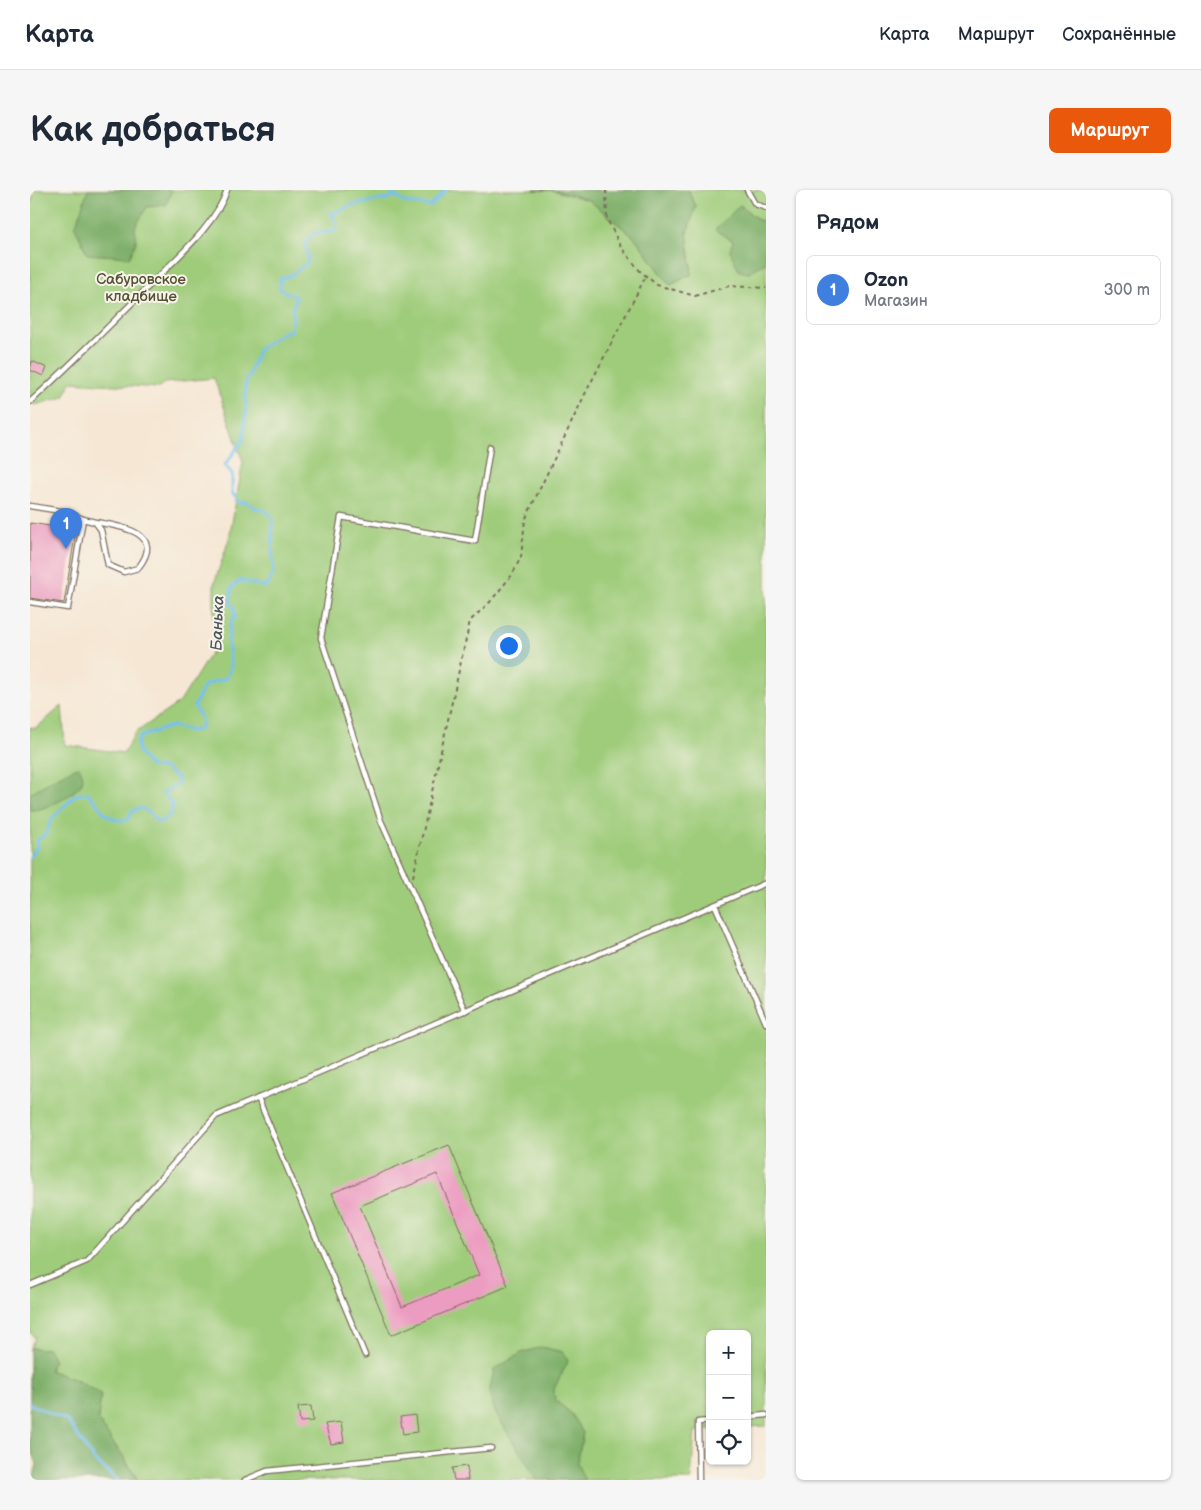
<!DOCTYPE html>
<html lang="ru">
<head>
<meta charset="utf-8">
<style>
  body { margin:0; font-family:"Balsamiq Sans",sans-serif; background:#f6f6f7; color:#1f2937 }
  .controls { position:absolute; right:15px; bottom:15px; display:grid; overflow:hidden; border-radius:8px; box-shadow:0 1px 4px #0004 }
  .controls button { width:45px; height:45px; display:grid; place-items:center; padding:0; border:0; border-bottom:1px solid #e0e1e3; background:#fff; color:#1f2937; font:25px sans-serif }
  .you { position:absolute; left:478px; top:455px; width:18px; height:18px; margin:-12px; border:4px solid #fff; border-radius:50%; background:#1a73e8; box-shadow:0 0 0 8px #1a73e833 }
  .badge { display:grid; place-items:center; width:32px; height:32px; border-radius:50%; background:#ea580c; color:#fff; font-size:16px; font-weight:700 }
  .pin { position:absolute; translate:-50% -41px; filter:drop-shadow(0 1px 2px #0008) }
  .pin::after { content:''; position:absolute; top:26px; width:18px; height:15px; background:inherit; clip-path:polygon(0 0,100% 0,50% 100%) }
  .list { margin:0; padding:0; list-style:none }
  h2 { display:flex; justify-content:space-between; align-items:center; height:65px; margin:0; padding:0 20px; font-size:21px }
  h2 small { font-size:16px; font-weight:400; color:#747a83 }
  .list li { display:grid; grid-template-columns:32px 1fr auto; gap:15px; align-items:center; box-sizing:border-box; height:70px; margin:0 10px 10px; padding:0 10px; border:1px solid #e0e1e3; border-radius:8px }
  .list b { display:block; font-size:19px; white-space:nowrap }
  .list p { margin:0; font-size:16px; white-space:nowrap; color:#747a83 }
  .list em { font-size:16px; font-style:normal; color:#747a83 }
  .icon { flex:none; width:28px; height:28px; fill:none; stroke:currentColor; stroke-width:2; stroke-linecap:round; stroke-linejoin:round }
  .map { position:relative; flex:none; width:736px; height:1290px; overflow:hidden; border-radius:8px }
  header { display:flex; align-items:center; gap:30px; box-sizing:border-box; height:70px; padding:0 25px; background:#fff; border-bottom:1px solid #e0e1e3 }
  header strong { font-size:24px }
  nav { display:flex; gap:28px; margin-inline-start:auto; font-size:18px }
  .intro { display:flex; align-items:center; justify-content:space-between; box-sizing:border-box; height:120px; padding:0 30px }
  h1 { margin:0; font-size:35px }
  .button { padding:12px 22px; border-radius:8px; background:#ea580c; color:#fff; font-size:18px; font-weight:700 }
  main { display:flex; gap:30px; padding:0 30px }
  aside { flex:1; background:#fff; border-radius:8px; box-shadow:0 1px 4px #0004 }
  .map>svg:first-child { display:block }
  .green { fill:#9fcc7a; stroke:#6d7b4c }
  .forest { fill:#7fb06a; stroke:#5d6d44 }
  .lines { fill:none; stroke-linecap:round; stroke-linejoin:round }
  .stream { stroke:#77c0f0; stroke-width:3 }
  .building { fill:#ec9cc1; fill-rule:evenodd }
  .lane-casing { stroke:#7c6c5e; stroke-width:7 }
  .path { stroke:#7c6c5e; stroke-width:2; stroke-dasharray:4 4; stroke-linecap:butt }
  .lane { stroke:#fff; stroke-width:4.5 }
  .labels { text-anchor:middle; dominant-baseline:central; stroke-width:4; stroke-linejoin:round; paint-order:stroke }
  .park-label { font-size:15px; fill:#545235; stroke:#f7f3e8 }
  .water-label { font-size:16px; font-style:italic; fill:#4d575d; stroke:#f7f3e8 }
</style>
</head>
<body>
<header>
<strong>Карта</strong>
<nav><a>Карта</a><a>Маршрут</a><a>Сохранённые</a></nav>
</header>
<div class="intro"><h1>Как добраться</h1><a class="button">Маршрут</a></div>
<main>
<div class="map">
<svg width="736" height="1290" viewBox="0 0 736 1290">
  <rect width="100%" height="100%" fill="#f7f3e8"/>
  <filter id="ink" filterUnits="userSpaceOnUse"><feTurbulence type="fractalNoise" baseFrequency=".02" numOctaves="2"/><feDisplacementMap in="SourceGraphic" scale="10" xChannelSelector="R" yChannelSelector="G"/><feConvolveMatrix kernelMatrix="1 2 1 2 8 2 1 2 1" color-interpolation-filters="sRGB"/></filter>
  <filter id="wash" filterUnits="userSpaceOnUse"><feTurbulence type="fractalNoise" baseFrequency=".0096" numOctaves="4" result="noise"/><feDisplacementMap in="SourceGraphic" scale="20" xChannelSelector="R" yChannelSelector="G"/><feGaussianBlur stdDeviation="1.12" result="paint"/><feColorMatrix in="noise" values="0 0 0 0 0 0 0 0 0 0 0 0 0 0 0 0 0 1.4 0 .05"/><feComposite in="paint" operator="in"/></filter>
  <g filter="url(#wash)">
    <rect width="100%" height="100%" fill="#f6e7d4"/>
    <polygon class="green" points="6,0 522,0 559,10 605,48 641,95 662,84 657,42 666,16 658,0 736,0 736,32 728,30 710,15 703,51 719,83 736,72 736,1236 717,1237 717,1144 680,1144 680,1240 665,1241 661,1290 108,1290 91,1262 75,1244 46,1190 19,1180 18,1159 0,1158 5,1148 0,1142 0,1125 5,1122 0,1116 0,537 6,538 32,516 35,555 94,563 105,543 150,512 184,458 184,394 199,349 213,272 184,188 134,193 129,198 41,192 34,207 5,215 0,211 0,15"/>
    <g class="forest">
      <polygon points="58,0 142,0 136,15 117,17 105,37 106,52 100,67 57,64 45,37"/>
      <polygon points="503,0 658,0 666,16 657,42 662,84 640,95 605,48 559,10 522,0"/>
      <polygon points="710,15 728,30 736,32 736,72 719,83 709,81 700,61 703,51 685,40"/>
      <path d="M 49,577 C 52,582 54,586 52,592 C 48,604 12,622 0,620 L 0,604 C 6,599 41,578 49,577 Z"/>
      <polygon points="512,1157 533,1162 538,1171 524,1199 525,1210 542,1224 553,1243 547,1274 555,1290 507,1290 466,1224 459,1204 464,1180 491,1163"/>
      <polygon points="0,1158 18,1159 24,1170 19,1180 46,1190 71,1204 68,1230 108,1290 3,1290 7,1274 0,1256"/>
    </g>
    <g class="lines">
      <g class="stream">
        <path d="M 0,667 L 6,659 L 8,649 L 16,644 L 21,630 L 45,605 L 58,603 C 70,616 76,633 97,630 L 102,621 L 111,618 L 119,622 L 126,631 L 131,632 L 140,625 L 143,616 L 133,603 L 148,593 L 148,588 L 134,578 L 121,577 C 113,568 101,558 111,546 L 142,536 L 161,541 L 170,539 C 175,530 169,524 164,516 L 175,495 L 197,488 L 201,477 L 198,453 L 201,432 L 205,427 L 204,417 L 200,413 L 202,396 L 212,390 C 220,395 226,393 234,397 L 238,395 L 244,381 L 242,359 L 243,329 L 238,322 L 223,317 L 217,312 L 210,313 L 202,303 L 202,284 L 195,275 L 213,250 L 216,218 L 215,195 L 229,159 L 254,142 L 261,141 L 263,126 L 262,121 L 266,107 L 250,99 L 250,89 L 263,84 L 277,73 L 278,65 L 275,56 C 284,33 291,48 306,40 L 306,31 L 301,23 L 314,19 L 320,15 L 357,9 L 364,5 L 374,12 L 401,16 L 416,0"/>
        <polyline points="0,1214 38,1231 64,1270 88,1290"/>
      </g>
    </g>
    <g id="blocks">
      <g class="building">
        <polygon points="2,171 17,178 13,186 0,180"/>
        <polygon points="0,333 46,340 34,413 0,408"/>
        <path d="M 419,955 L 478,1096 L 361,1145 L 302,1003 ZM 407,984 L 449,1085 L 372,1117 L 330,1016 Z"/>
        <polygon points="281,1216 283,1231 270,1232 268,1217"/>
        <polygon points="385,1225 387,1242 373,1244 370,1227"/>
        <polygon points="311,1232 314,1252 301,1254 295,1234"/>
        <polygon points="437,1276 438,1290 424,1290 422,1278"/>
      </g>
    </g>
  </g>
  <g filter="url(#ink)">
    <use href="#blocks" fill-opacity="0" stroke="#7c6c5e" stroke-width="1"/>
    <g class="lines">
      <defs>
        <g id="lane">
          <polyline points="717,0 725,14 736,18"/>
          <path d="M 0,212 C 42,174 81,134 121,94 C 146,68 186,35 197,0"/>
          <polyline points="0,316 37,322 53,329 38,418 0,412"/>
          <path d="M 53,329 L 65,332 L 71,340 L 78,375 L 94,382 L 108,378 C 137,342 89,336 65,332"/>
          <polyline points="685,715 736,833"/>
          <polyline points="435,821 351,631 291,448 311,327 445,351 460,257"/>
          <polyline points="228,908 335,1165"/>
          <polyline points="0,1095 57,1071 186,926 736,693"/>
          <polyline points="717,1227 736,1225"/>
          <polyline points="215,1290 237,1281 461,1258"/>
          <polyline points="669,1290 668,1232 680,1231"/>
        </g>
      </defs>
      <use href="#lane" class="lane-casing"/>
      <g class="path">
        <polyline points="576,0 577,29 591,57 610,81 627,95 665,106 699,96 736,98"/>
        <polyline points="383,687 440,431 460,412 482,385 491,367 495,330 556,202 616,86"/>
      </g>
      <use href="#lane" class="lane"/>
    </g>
  </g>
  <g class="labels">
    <g class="park-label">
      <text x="111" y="89">Сабуровское<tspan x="111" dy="17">кладбище</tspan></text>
    </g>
    <g class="water-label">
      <text transform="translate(188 433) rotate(-88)">Банька</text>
    </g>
  </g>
</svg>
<div class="controls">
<button>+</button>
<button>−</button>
<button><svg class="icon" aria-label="locate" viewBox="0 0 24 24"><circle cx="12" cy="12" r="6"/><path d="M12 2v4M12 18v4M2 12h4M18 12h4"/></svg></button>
</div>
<div class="you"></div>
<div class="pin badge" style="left:36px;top:359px;background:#3f7fe0">1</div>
</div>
<aside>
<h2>Рядом<small></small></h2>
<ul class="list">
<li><span class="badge" style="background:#3f7fe0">1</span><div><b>Ozon</b><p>Магазин</p></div><em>300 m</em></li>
</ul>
</aside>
</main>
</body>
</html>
